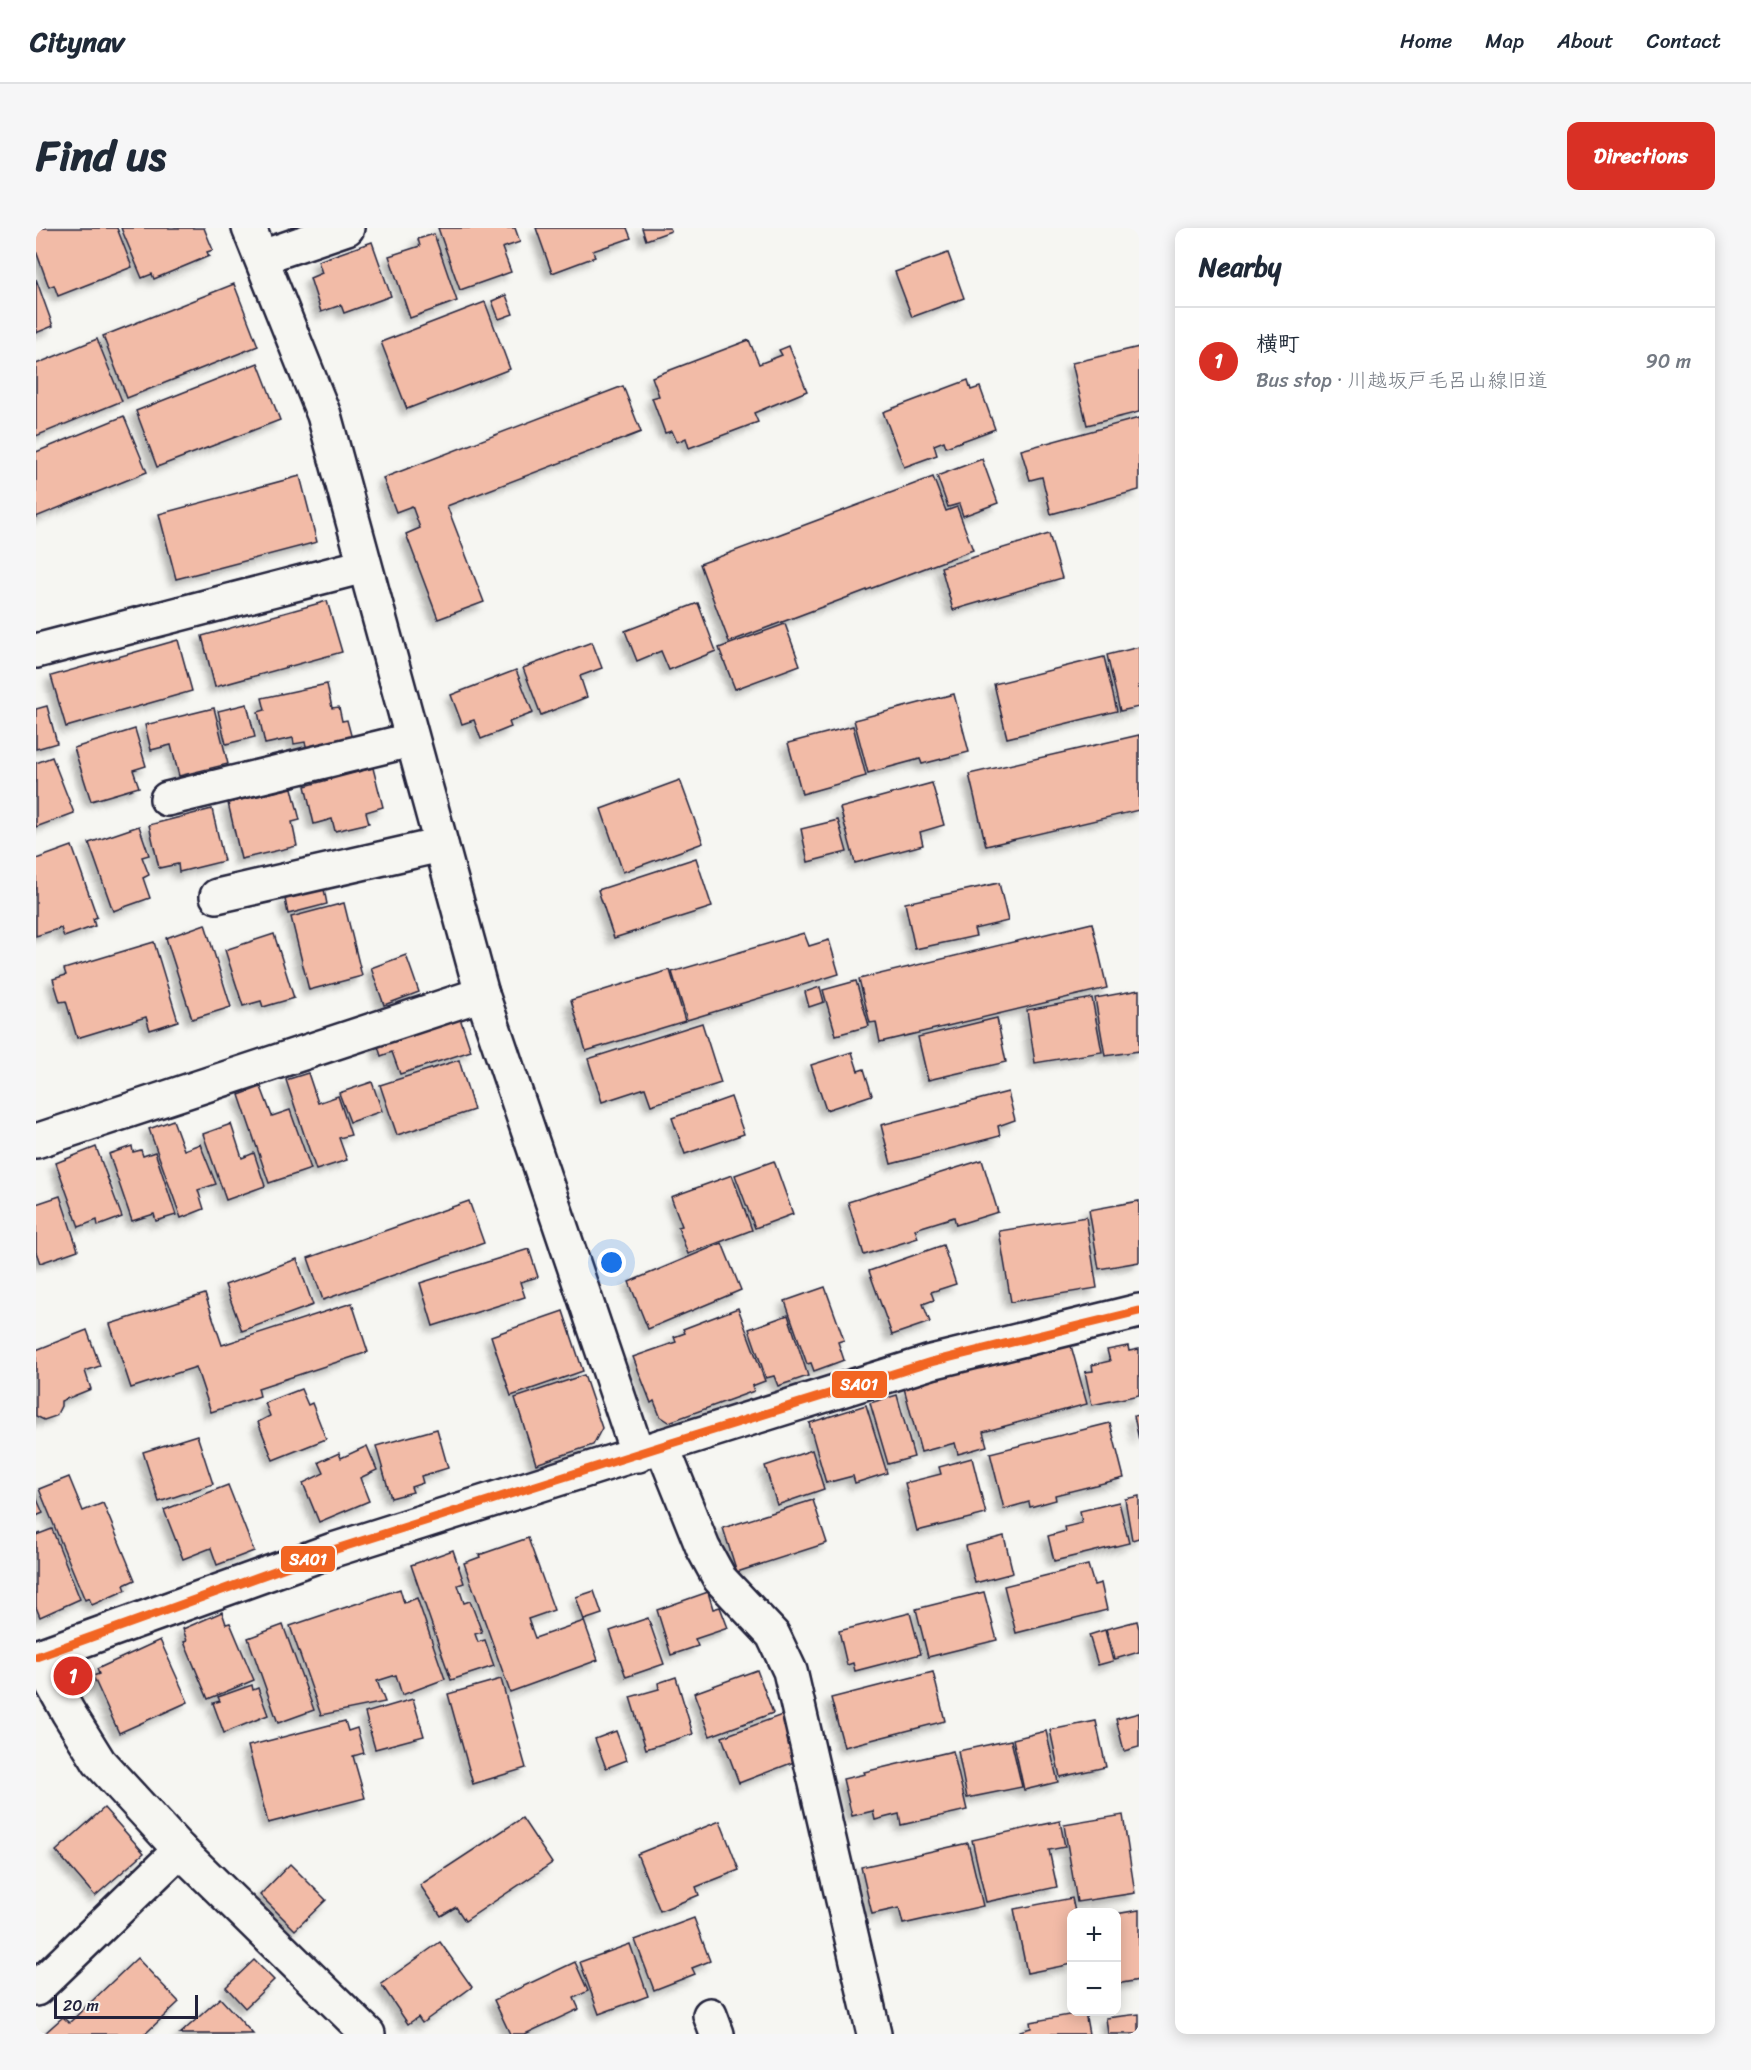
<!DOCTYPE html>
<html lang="en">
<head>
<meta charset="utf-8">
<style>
  body { margin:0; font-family:Sriracha,"Klee One",sans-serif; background:#f6f6f7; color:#1f2937 }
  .controls { position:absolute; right:18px; bottom:18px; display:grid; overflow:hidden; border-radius:12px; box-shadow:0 3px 15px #0003 }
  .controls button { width:54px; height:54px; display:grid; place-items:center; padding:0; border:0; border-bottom:2px solid #e0e1e3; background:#fff; color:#1f2937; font:30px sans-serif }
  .scale { position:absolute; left:18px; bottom:15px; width:144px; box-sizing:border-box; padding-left:6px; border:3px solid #22223b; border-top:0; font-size:16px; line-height:21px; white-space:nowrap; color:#22223b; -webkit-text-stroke:4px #f6f6f2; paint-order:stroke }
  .you { position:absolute; left:576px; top:1035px; width:21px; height:21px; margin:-15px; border:4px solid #fff; border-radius:50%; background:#1a73e8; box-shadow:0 0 0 9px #1a73e833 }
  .badge { display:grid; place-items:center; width:39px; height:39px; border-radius:50%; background:#d93025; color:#fff; font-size:20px; font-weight:700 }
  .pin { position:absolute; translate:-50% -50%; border:3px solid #fff; box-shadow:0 2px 6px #0006 }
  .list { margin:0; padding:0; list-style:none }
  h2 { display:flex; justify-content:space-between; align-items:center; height:78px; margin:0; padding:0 24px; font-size:26px }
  h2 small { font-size:20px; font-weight:400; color:#747a83 }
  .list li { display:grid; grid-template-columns:39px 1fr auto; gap:18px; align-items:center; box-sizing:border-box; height:108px; padding:0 24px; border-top:2px solid #e0e1e3 }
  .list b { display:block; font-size:22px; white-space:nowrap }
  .list p { margin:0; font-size:20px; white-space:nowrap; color:#747a83 }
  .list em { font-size:20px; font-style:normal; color:#747a83 }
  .map { position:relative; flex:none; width:1103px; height:1806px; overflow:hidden; border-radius:12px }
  header { display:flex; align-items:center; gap:36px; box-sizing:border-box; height:84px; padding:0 30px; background:#fff; border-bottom:2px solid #e0e1e3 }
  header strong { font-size:28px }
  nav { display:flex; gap:33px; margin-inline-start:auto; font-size:21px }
  .intro { display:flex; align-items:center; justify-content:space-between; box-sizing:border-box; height:144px; padding:0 36px }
  h1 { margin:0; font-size:42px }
  .button { padding:15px 27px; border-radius:12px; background:#d93025; color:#fff; font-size:21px; font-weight:700 }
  main { display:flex; gap:36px; padding:0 36px }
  aside { flex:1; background:#fff; border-radius:12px; box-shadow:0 3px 15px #0003 }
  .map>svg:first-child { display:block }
  .building { fill:#f2bba7; stroke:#22223b; stroke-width:1.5; filter:url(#shadow) }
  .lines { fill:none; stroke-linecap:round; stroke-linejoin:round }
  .minor-casing { stroke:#22223b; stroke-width:38 }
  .minor { stroke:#f6f6f2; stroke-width:33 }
  .bus-1-casing { stroke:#f6f6f2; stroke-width:14 }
  .bus-1 { stroke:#f26522; stroke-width:9 }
  .line-badge { stroke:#f6f6f2; stroke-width:2 }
  .badge-label { font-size:16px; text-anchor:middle; font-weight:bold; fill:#fff }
</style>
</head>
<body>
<header>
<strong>Citynav</strong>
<nav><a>Home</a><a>Map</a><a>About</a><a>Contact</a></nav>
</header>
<div class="intro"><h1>Find us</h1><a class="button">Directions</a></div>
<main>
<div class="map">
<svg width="1103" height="1806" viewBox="0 0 1103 1806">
  <defs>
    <filter id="shadow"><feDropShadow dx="-5.5" dy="5.5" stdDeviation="3" flood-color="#0004"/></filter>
  </defs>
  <rect width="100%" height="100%" fill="#f6f6f2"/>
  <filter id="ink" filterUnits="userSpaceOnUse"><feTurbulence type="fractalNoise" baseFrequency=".0167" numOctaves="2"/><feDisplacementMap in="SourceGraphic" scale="12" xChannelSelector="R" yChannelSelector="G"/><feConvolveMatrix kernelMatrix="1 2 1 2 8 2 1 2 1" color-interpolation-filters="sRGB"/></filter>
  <g filter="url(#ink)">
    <g class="building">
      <polygon points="0,0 81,0 96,39 22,68 18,57 13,59 0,23"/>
      <polygon points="85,0 168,0 177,22 171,24 173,28 118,51 116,46 106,50"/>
      <polygon points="402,0 479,0 484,14 466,20 475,44 424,62"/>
      <polygon points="500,0 591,0 595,10 557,23 559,29 516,45"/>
      <polygon points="606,0 634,0 635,3 610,12"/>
      <polygon points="398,6 421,73 374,90 353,28 384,18 382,11"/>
      <polygon points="336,14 355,68 308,85 305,77 285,84 274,50 286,45 282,33"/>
      <polygon points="912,25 928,70 876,89 859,44"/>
      <polygon points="0,51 17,98 0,105"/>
      <polygon points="198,56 222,118 91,170 67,108"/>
      <polygon points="470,67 477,86 463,91 456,73"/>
      <polygon points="449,74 474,141 371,181 345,114"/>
      <polygon points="61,111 86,173 0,208 0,136"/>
      <polygon points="713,112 723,136 746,127 743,122 753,118 771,163 718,185 722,194 653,220 650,210 641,214 636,203 629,205 616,170 623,168 616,149"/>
      <polygon points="1103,119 1103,184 1051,197 1036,135"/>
      <polygon points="222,135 244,192 121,239 100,183"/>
      <polygon points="932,152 935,162 944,159 959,201 910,219 908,213 898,217 901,227 868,239 847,184"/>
      <polygon points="587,158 605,204 411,278 448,374 402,391 370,306 384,300 376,278 360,284 347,250"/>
      <polygon points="88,188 111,244 0,289 0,224"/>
      <polygon points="1103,190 1103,262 1015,286 1006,249 994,252 985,222"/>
      <polygon points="946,231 962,275 927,288 923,276 912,279 901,248"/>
      <polygon points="264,248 281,314 140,351 123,286"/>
      <polygon points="897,249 910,283 921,279 937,322 693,414 664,336"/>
      <polygon points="1013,306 1026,350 917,382 905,339"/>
      <polygon points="291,373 306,424 179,459 166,408"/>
      <polygon points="662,375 680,423 633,442 625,423 601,433 589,403"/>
      <polygon points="749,396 764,437 699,461 683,420"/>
      <polygon points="142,412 156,463 30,499 15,448"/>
      <polygon points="556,414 566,440 544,448 551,469 505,487 487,440"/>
      <polygon points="1103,419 1103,479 1084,483 1071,427"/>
      <polygon points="1068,429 1081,483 971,510 958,456"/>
      <polygon points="480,442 497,485 473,494 475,499 445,511 438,492 426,496 415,467"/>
      <polygon points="291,456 296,480 303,479 306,493 311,492 316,511 271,521 269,514 258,516 257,510 229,516 222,484 229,482 226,470"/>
      <polygon points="918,466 933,524 886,536 884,531 832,545 818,492"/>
      <polygon points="211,476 219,509 190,516 182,483"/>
      <polygon points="11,478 21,515 0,521 0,481"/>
      <polygon points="178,480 192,536 143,548 135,517 115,522 109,497"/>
      <polygon points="817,498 830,548 766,566 752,515"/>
      <polygon points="99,501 110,538 97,542 103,559 55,573 38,520"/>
      <polygon points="1103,507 1103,582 950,618 933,546"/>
      <polygon points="16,529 38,585 0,599 0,535"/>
      <polygon points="337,540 347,579 330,584 333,595 299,603 296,591 278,596 269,558"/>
      <polygon points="644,552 667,615 587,644 565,581"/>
      <polygon points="896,555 908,597 884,604 887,617 819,635 804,580"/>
      <polygon points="256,560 264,592 256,594 261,618 205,631 192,575"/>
      <polygon points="176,581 188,633 143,644 142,636 123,640 113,597"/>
      <polygon points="802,592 811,624 772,634 765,601"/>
      <polygon points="103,598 113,627 106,629 113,647 107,650 114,670 77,683 53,615"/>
      <polygon points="36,618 61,689 57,691 59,698 28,709 25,700 0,708 0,631"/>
      <polygon points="660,630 676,679 578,710 562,662"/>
      <polygon points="963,655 972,693 938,701 940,708 879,721 869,675"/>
      <polygon points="288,661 291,676 252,686 249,671"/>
      <polygon points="308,675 326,748 273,762 255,689"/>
      <polygon points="1056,695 1071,760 844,814 840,794 834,795 823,751"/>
      <polygon points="169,696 195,779 156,791 130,710"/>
      <polygon points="768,705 773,718 793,712 803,746 651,792 636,744"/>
      <polygon points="238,706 258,770 227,779 225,773 207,778 189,722"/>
      <polygon points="118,714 142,793 114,802 110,789 41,810 30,773 24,774 17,751 30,747 28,741"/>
      <polygon points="370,727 383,764 348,777 335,740"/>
      <polygon points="634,742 649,793 550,823 535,772"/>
      <polygon points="820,753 833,798 800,807 787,762"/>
      <polygon points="784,759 788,774 773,779 769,764"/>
      <polygon points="1103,762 1103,823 1069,828 1059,770"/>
      <polygon points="1056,770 1066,824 999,835 991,782"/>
      <polygon points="422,784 435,823 364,846 356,824 345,828 340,812"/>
      <polygon points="961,790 970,834 892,852 882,809"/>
      <polygon points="666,795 685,855 615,877 609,860 566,874 552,831"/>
      <polygon points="816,824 822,843 828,841 836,867 790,882 775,837"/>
      <polygon points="423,832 438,882 361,907 344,857"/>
      <polygon points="272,845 282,875 302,868 315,907 303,910 311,932 280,942 250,852"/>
      <polygon points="336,854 346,883 314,894 303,865"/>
      <polygon points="225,859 236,888 254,882 275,941 233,955 203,867"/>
      <polygon points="972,864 979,892 962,898 964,908 855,936 845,897"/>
      <polygon points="695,869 708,906 649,926 636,890"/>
      <polygon points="137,892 148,922 164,916 180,956 162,962 168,981 145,990 113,901"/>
      <polygon points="195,896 206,930 218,925 229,958 190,972 167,906"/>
      <polygon points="96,918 97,924 105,922 107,928 119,924 140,987 120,993 118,986 96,993 73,926"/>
      <polygon points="60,919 86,989 62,998 61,992 43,999 20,935"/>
      <polygon points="946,932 962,984 920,997 918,989 879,1001 882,1010 828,1027 812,974"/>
      <polygon points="738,933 757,986 719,1000 699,947"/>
      <polygon points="696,947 716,1002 652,1026 642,999 646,998 635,969"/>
      <polygon points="24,968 42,1022 4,1035 0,1024 0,976"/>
      <polygon points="433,973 448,1015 287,1072 272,1030"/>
      <polygon points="1103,973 1103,1034 1063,1041 1053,982"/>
      <polygon points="1050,989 1061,1060 975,1074 963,1003"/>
      <polygon points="686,1015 705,1062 612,1101 593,1054"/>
      <polygon points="907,1017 920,1056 895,1064 898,1072 887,1076 894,1094 856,1107 833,1043"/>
      <polygon points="493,1021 502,1049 484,1054 489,1069 397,1098 384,1055"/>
      <polygon points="261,1031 277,1077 206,1103 189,1057"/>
      <polygon points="789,1059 808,1112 802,1114 808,1132 778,1143 775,1135 771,1136 749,1073"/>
      <polygon points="169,1066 186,1117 316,1075 332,1124 222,1160 224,1168 175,1184 160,1139 95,1160 74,1096"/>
      <polygon points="702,1080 729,1153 716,1158 718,1163 633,1194 624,1188 618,1173 615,1175 597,1129 640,1114 638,1109 649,1105 647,1101"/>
      <polygon points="527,1083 547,1143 475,1168 455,1108"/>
      <polygon points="752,1087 772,1148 742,1158 738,1148 730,1150 713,1101"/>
      <polygon points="51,1102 64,1138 49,1143 55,1161 25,1173 25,1178 20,1188 8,1192 0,1188 0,1122"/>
      <polygon points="1034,1114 1051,1176 947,1204 951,1218 922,1226 919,1215 885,1224 868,1160"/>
      <polygon points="1092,1118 1093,1123 1103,1121 1103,1167 1056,1177 1049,1144 1057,1143 1056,1137 1074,1133 1071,1122"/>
      <polygon points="548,1147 566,1200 557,1217 500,1236 479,1170"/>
      <polygon points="265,1161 272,1177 276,1175 290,1211 237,1232 222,1194 234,1188 229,1175"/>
      <polygon points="861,1167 878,1229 852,1236 834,1175"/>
      <polygon points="830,1177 851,1245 819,1255 817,1248 790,1255 773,1195"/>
      <polygon points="1103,1187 1103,1212 1098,1188"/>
      <polygon points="1074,1195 1088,1250 1019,1267 1020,1272 994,1279 993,1274 968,1281 954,1225"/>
      <polygon points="401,1201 412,1240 385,1248 387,1255 375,1259 377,1264 355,1270 340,1218"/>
      <polygon points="161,1207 177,1256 123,1274 107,1224"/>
      <polygon points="331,1218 341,1242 324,1250 333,1273 283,1294 267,1255 288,1245 283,1234 303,1225 305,1230"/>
      <polygon points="776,1222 788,1261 741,1277 729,1238"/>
      <polygon points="936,1230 950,1286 881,1303 869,1255 905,1246 903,1239"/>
      <polygon points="33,1249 47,1283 67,1275 99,1352 88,1357 90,1362 56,1377 53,1370 49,1372 3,1261"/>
      <polygon points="192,1257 218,1323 181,1337 175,1320 147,1331 128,1282"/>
      <polygon points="1103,1268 1103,1310 1096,1312 1089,1271"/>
      <polygon points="0,1269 7,1285 0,1288"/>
      <polygon points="777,1272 791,1315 701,1344 687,1300"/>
      <polygon points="1083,1274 1093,1315 1018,1333 1012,1308 1030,1303 1029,1299 1046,1295 1044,1283"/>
      <polygon points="16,1301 44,1371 4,1389 0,1379 0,1307"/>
      <polygon points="968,1308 977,1345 939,1355 930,1318"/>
      <polygon points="492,1310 518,1382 492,1391 499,1410 548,1393 562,1432 474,1464 428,1335 444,1329 443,1327"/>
      <polygon points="417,1322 428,1355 422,1357 428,1375 434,1373 446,1404 439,1406 442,1414 449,1412 458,1438 415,1452 375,1337"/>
      <polygon points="1052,1337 1058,1357 1065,1355 1071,1382 980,1405 968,1358"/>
      <polygon points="364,1361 368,1375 381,1370 409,1451 366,1467 360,1447 341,1453 349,1474 285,1487 254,1398"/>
      <polygon points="558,1363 566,1386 548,1392 540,1369"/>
      <polygon points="672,1364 677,1381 684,1379 692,1400 659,1411 662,1418 635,1427 621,1382"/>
      <polygon points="948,1364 961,1412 892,1429 880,1381"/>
      <polygon points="186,1384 190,1396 194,1395 218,1452 172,1471 148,1414 151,1413 147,1401"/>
      <polygon points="874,1385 885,1426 819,1443 817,1435 811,1437 803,1403"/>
      <polygon points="612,1390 628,1436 590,1449 574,1403"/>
      <polygon points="1101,1393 1103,1401 1103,1424 1079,1431 1070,1401"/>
      <polygon points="247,1397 278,1482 242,1495 212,1410"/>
      <polygon points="1069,1402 1077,1433 1062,1437 1053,1407"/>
      <polygon points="124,1412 152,1474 83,1505 57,1448 63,1446 61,1441"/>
      <polygon points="721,1442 737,1485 674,1508 658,1465"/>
      <polygon points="897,1444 909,1493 808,1519 795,1470"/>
      <polygon points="640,1449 657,1506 610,1521 594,1469 623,1461 622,1455"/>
      <polygon points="465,1451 490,1540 437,1556 412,1466"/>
      <polygon points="216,1457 217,1462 222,1460 232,1487 188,1505 177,1475 184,1473 182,1469"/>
      <polygon points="377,1471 388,1508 339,1521 329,1485"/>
      <polygon points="1103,1485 1103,1519 1088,1523 1080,1491"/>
      <polygon points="746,1487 761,1526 756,1528 758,1534 703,1555 686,1509"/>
      <polygon points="309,1493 312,1503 321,1500 328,1525 317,1528 329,1570 232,1595 212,1518"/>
      <polygon points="1060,1493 1070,1539 1024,1549 1014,1502"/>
      <polygon points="580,1503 591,1532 570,1540 559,1511"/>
      <polygon points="1010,1503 1022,1554 988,1562 977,1511"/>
      <polygon points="975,1512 986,1559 931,1570 922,1523"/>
      <polygon points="917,1523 931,1582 865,1597 863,1586 839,1592 837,1583 816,1588 807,1551 829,1546 828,1544"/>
      <polygon points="68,1580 108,1625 59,1668 20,1623"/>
      <polygon points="1087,1587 1099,1665 1041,1674 1028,1597"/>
      <polygon points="486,1590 516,1635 429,1693 420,1679 405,1688 384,1657"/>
      <polygon points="684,1593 703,1642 660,1659 663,1667 624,1683 601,1626"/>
      <polygon points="1024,1593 1029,1619 1013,1622 1021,1659 950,1674 936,1612"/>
      <polygon points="932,1615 947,1678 867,1696 863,1680 836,1686 825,1639"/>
      <polygon points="254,1636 290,1672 259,1702 224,1667"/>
      <polygon points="1036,1670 1039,1684 1036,1684 1036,1736 991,1745 978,1681"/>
      <polygon points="1103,1682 1103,1752 1080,1756 1080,1686"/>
      <polygon points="658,1690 674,1733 656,1740 659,1746 618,1762 599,1712"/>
      <polygon points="404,1714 436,1759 386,1795 382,1789 372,1796 345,1756"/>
      <polygon points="594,1716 612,1768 563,1786 544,1734"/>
      <polygon points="101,1730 143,1774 109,1806 8,1806 27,1789 33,1795"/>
      <polygon points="218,1732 238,1752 209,1780 190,1759"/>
      <polygon points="539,1734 552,1763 538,1770 543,1781 489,1806 474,1806 458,1772"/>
      <polygon points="184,1770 217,1806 144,1806"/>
      <polygon points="1049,1784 1053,1806 985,1806 984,1803 995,1800 994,1794"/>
      <polygon points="1103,1786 1103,1806 1072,1806 1070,1790"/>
    </g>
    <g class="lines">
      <defs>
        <g id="minor">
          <polyline points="213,0 288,187 446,766 602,1227"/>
          <polyline points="226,29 311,0"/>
          <polyline points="0,423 328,338"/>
          <polyline points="131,571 375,512"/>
          <polyline points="181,668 405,617"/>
          <polyline points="0,913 446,766"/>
          <polyline points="626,1218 667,1320 684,1351 737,1407 754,1443 838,1806"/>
          <polyline points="4,1428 13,1450 32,1484 63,1534 144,1622 332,1806"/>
          <polyline points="0,1429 297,1322 626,1218 895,1134 1103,1083"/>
          <polyline points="0,1761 144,1622"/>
          <polyline points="674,1787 681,1806"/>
        </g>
      </defs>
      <use href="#minor" class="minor-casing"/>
      <use href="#minor" class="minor"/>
      <defs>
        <polyline id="bus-1" points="0,1429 297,1322 626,1218 895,1134 1103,1083"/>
      </defs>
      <use href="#bus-1" class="bus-1-casing"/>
      <use href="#bus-1" class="bus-1"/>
    </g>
  </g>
  <g class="line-badge">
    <rect x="795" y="1142" width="57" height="29" rx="6" fill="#f26522"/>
    <rect x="244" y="1317" width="56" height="28" rx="6" fill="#f26522"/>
  </g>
  <g class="badge-label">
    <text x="823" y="1162">SA01</text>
    <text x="272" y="1337">SA01</text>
  </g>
</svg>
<div class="controls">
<button>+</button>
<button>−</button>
</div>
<div class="scale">20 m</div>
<div class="you"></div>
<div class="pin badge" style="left:37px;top:1448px">1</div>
</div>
<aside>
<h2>Nearby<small></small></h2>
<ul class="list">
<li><span class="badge">1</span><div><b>横町</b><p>Bus stop · 川越坂戸毛呂山線旧道</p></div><em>90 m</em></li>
</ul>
</aside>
</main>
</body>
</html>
